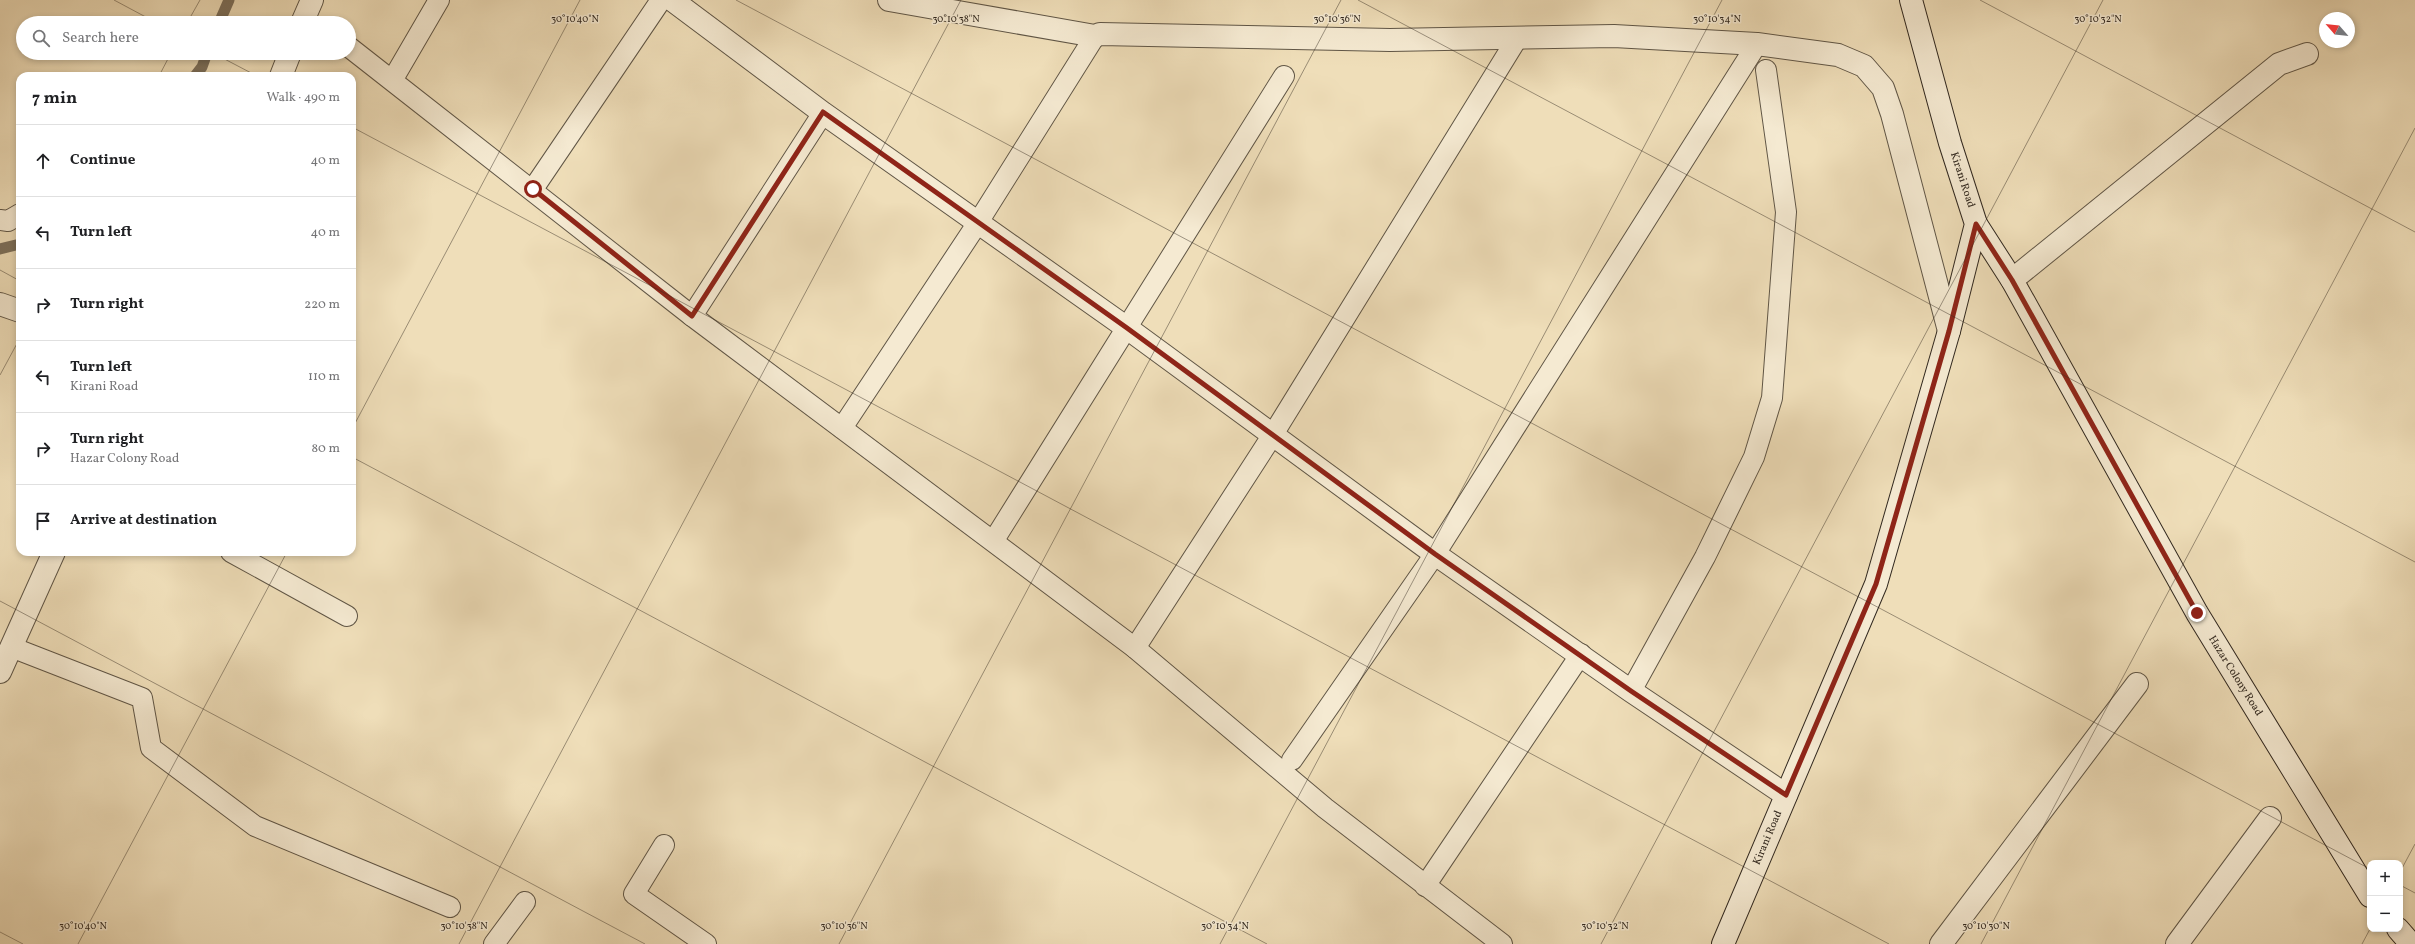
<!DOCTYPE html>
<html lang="en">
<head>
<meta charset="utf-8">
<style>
  body { margin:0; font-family:Vollkorn,serif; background:#f2f2f2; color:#202124 }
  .controls { position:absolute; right:12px; bottom:12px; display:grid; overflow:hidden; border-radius:8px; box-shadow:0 2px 6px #0003 }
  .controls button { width:36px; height:36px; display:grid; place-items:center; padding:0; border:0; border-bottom:1px solid #e0e0e0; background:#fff; color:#202124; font:20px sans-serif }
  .compass { position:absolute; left:2319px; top:12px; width:36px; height:36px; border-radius:50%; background:#fff; box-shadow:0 2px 6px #0003; rotate:298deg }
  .stop { position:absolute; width:12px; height:12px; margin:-9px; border:3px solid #8f2418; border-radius:50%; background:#fff }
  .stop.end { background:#8f2418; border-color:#fff; box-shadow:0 1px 4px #0008 }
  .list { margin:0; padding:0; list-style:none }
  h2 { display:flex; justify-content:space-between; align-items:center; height:52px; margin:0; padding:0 16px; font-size:17px }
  h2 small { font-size:13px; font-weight:400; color:#757577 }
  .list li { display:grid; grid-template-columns:26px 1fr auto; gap:12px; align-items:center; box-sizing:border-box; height:72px; padding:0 16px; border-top:1px solid #e0e0e0 }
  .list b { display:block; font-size:15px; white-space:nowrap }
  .list p { margin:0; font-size:13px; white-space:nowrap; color:#757577 }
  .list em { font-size:13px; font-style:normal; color:#757577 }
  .icon { flex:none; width:22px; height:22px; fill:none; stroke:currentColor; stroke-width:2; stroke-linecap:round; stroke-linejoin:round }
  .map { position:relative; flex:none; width:2415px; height:944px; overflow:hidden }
  .search { position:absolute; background:#fff; box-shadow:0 2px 6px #0003; left:16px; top:16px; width:340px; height:44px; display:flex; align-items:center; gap:10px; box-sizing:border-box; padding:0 14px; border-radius:22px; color:#757577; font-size:15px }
  .panel { position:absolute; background:#fff; box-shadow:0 2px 6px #0003; left:16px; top:72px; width:340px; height:484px; border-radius:12px }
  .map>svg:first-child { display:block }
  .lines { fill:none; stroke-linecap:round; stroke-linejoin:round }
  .stream { stroke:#7c705c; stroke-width:11 }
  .lane-casing { stroke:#605646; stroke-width:22 }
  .street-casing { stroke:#605646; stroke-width:24 }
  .secondary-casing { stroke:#31281f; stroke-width:24 }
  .lane { stroke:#f5ead2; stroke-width:20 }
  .street { stroke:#f5ead2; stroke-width:22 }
  .secondary { stroke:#f5ead2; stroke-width:22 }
  .route { stroke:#8f2418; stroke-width:5 }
  .ticks { fill:none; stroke:#31281f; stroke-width:1; stroke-opacity:0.45 }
  .labels { text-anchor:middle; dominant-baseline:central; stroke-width:3; stroke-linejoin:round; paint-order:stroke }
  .street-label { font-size:11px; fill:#31281f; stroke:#f5ead2 }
  .ticks-label { font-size:10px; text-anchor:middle; fill:#31281f; stroke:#f5ead2; stroke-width:3; stroke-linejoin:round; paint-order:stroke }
</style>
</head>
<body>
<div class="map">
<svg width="2415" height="944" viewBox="0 0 2415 944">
  <rect width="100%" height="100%" fill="#efdeb9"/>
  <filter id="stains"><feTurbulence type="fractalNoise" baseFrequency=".005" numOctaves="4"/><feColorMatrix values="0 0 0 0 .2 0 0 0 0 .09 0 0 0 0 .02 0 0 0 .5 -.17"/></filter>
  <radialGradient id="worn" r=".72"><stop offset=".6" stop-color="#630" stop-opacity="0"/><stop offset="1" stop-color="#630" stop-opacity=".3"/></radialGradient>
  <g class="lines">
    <g class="stream">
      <polyline points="219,23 229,0"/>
      <polyline points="195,76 202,67 207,53"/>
      <polyline points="0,249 20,244"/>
    </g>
    <defs>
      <g id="lane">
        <polyline points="349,47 692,316 1135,648 1325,808 1502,944"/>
        <polyline points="393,79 439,0"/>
        <polyline points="533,189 661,0"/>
        <polyline points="0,220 8,221 20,214"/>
        <polyline points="692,316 823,113"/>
        <polyline points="842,428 977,224 1095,36"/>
        <polyline points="994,540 1284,76"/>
        <polyline points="231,552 347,616"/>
        <polyline points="11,647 142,698 151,748 255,826 450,907"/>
        <polyline points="1135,648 1272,436 1518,37"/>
        <polyline points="1631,691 1705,557 1754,457 1772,398 1786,212 1766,70"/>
        <polyline points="1292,760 1435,554 1757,44"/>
        <polyline points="664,845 634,894 706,944"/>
        <polyline points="1425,886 1581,654"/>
        <polyline points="494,944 525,902"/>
      </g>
      <g id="street">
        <polyline points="672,0 823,113 1127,328 1435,554 1631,691 1786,795"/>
        <polyline points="889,0 1095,36 1100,34 1390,40 1614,36 1757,44 1838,55 1864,66 1883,88 1892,114 1949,331"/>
        <polyline points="302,23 312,0"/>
        <polyline points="281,76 290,53"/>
        <polyline points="2012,280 2279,64 2307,54"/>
        <polyline points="0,304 20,311"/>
        <polyline points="0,672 54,552"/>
        <polyline points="1941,944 2137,684"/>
        <polyline points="2177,944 2270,818"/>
      </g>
      <g id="secondary">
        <polyline points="1976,224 2012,280 2197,613 2370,896"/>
        <polyline points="2398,929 2411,944"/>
        <polyline points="1723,944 1876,584 1949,331 1976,224 1950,143 1911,0"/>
      </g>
    </defs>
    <use href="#lane" class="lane-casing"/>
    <use href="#street" class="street-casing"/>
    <use href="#secondary" class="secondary-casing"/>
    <use href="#lane" class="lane"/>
    <use href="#street" class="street"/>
    <use href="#secondary" class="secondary"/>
  </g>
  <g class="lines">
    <polyline class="route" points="533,189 692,316 823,112 1127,328 1435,554 1631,691 1786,795 1876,584 1949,331 1976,224 2012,280 2197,613"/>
  </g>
  <path class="ticks" d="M 114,0 L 157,23M 736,0 L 2370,869M 1358,0 L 2415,562M 1980,0 L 2415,232M 187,23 L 200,0M 213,53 L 257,76M 159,76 L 171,53M 352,127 L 1889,944M 0,270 L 20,281M 0,375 L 20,338M 352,429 L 580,0M 352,457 L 1267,944M 0,601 L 645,944M 2400,872 L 2415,844M 2400,885 L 2415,893M 0,932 L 23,944M 78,944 L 287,552M 459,944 L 961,0M 839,944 L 1341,0M 1220,944 L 1722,0M 1601,944 L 2103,0M 1981,944 L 2415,128M 2362,944 L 2370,929"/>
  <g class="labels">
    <g class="street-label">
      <text transform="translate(1962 180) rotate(72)">Kirani Road</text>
      <text transform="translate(2235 676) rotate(58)">Hazar Colony Road</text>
      <text transform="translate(1768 838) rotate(-67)">Kirani Road</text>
    </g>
  </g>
  <g class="ticks-label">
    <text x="575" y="22">30°10'40"N</text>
    <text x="956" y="22">30°10'38"N</text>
    <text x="1337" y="22">30°10'36"N</text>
    <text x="1717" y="22">30°10'34"N</text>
    <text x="2098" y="22">30°10'32"N</text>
    <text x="83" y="929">30°10'40"N</text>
    <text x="464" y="929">30°10'38"N</text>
    <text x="844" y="929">30°10'36"N</text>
    <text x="1225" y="929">30°10'34"N</text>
    <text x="1605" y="929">30°10'32"N</text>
    <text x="1986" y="929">30°10'30"N</text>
  </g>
  <rect width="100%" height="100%" filter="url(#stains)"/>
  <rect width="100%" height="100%" fill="url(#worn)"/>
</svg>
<div class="controls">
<button>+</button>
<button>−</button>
</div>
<svg class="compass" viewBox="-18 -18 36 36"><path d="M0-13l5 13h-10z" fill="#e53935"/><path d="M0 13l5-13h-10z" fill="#757577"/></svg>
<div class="stop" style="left:533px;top:189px"></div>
<div class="stop end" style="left:2197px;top:613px"></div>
<div class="search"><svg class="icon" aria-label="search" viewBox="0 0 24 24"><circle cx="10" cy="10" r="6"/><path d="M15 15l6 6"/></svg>Search here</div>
<section class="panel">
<h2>7 min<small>Walk · 490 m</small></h2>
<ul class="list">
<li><svg class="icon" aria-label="ahead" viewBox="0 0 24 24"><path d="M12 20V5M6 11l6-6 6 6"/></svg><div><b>Continue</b></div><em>40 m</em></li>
<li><svg class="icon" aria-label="left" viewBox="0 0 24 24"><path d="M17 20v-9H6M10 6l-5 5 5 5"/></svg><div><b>Turn left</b></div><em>40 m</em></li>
<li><svg class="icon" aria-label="right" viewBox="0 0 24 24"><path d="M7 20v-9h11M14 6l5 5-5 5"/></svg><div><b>Turn right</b></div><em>220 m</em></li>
<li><svg class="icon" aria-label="left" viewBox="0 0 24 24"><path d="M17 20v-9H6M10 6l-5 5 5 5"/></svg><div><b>Turn left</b><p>Kirani Road</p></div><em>110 m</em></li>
<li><svg class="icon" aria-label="right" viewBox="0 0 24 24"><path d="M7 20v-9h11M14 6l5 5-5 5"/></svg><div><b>Turn right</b><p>Hazar Colony Road</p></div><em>80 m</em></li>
<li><svg class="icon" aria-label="arrive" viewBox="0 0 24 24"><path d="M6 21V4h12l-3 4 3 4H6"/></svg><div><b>Arrive at destination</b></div></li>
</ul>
</section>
</div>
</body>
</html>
